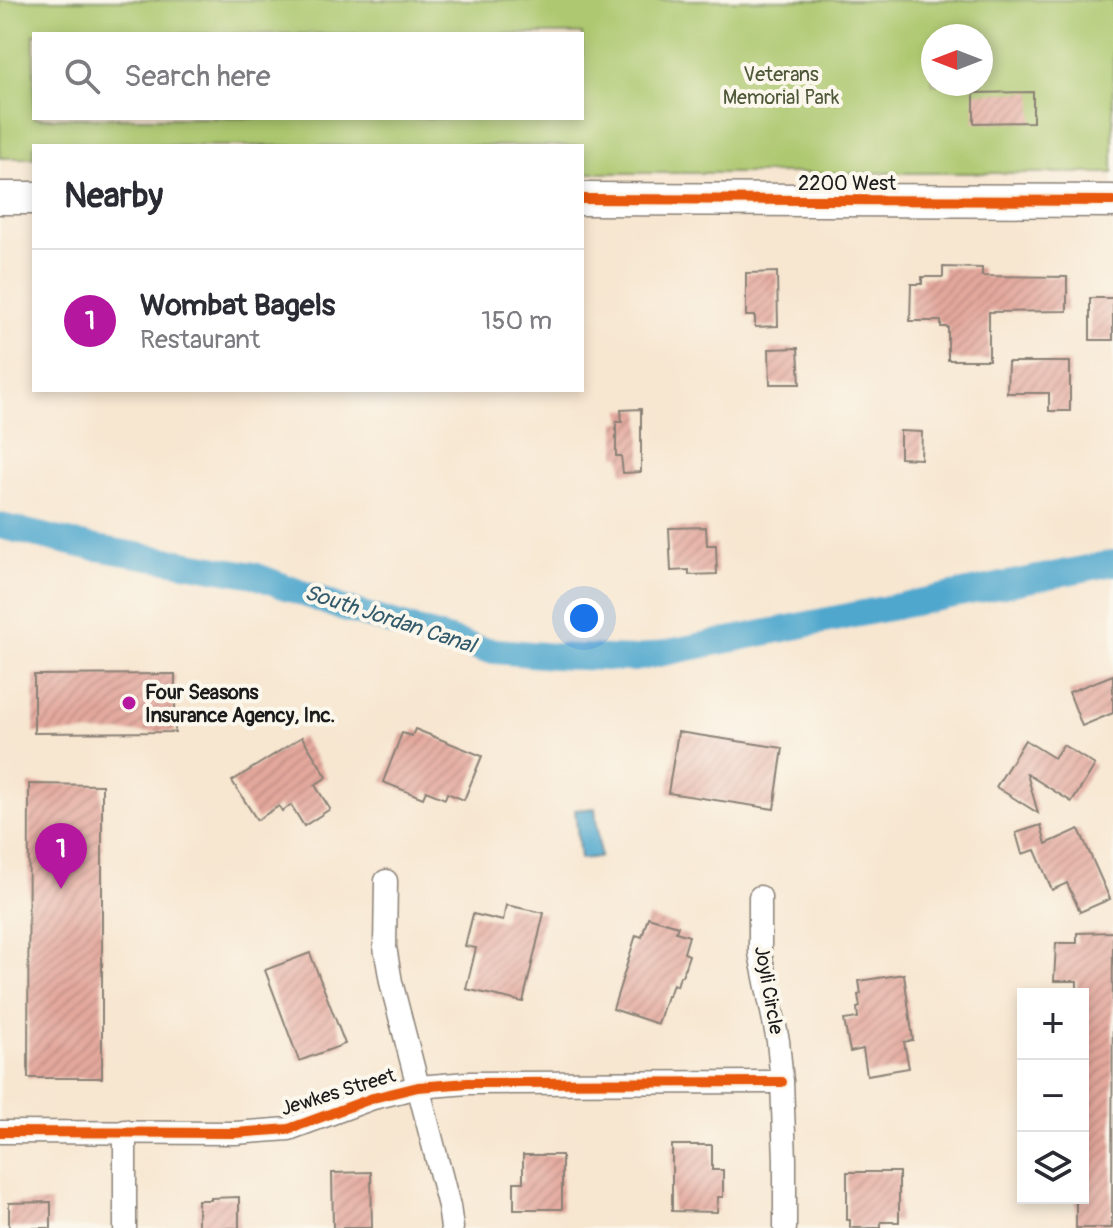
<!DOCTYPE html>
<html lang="en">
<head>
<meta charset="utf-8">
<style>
  body { margin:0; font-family:Pangolin,sans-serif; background:#f7f7f7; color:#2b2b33 }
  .controls { position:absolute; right:24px; bottom:24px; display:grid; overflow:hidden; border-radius:0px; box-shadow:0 4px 12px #0003 }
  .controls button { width:72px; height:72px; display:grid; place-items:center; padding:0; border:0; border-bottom:2px solid #e1e1e2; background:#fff; color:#2b2b33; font:40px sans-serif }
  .compass { position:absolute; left:921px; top:24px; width:72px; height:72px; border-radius:50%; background:#fff; box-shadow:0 4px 12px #0003; rotate:270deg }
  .you { position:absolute; left:584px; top:618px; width:28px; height:28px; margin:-20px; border:6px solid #fff; border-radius:50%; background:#1a73e8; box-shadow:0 0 0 12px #1a73e833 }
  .badge { display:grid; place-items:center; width:52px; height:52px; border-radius:50%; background:#b5179e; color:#fff; font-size:26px; font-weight:700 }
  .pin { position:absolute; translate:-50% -66px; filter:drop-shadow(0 2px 4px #0008) }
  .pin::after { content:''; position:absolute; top:42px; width:28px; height:24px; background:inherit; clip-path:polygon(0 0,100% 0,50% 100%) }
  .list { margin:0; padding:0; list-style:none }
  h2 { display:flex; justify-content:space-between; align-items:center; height:104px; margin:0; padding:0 32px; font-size:34px }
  h2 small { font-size:26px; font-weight:400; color:#7c7c81 }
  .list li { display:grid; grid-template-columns:52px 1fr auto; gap:24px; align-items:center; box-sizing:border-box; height:144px; padding:0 32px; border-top:2px solid #e1e1e2 }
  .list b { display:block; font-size:30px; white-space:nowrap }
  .list p { margin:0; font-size:26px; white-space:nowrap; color:#7c7c81 }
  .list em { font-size:26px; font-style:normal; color:#7c7c81 }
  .icon { flex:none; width:44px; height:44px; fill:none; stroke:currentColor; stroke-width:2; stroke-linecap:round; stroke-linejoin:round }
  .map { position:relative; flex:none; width:1113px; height:1228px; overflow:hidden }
  .search { position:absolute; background:#fff; box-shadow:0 4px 12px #0003; left:32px; top:32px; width:552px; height:88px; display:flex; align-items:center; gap:20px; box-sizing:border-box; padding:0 28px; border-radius:0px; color:#7c7c81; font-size:30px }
  .panel { position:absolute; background:#fff; box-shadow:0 4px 12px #0003; left:32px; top:144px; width:552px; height:248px; border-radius:0px }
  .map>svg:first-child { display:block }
  .green { fill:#adc86f; stroke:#647246; stroke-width:2; fill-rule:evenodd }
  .water { fill:#50a7cd; stroke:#366274; stroke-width:2 }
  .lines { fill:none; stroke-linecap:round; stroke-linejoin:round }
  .canal { stroke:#50a7cd; stroke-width:26 }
  .building { fill:url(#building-hatch) }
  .street-casing { stroke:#8a8176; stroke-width:25 }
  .secondary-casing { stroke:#8a8176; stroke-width:35 }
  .street { stroke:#fff; stroke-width:22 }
  .secondary { stroke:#fff; stroke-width:32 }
  .cycleway-casing { stroke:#fbf7ec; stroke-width:15 }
  .cycleway { stroke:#e8590c; stroke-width:10 }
  .poi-dot { fill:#b5179e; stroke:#fbf7ec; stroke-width:3 }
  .labels { text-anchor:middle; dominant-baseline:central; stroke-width:8; stroke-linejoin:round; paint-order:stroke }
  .park-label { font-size:20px; fill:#4f5839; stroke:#fbf7ec }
  .street-label { font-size:20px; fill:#1c1c1c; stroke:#fbf7ec }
  .poi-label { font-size:20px; font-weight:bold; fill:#1c1c1c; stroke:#fbf7ec; text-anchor:start }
  .water-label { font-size:22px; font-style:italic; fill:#335b6c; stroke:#fbf7ec }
</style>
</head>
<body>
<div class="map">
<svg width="1113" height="1228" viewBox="0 0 1113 1228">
  <defs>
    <pattern id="building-hatch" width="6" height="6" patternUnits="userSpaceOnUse" patternTransform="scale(2)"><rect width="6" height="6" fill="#e3a79c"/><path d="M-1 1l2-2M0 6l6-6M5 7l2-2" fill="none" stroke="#c28f86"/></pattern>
  </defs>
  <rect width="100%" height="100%" fill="#fbf7ec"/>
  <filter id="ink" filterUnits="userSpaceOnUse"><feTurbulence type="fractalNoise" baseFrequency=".0125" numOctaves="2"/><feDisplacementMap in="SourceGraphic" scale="16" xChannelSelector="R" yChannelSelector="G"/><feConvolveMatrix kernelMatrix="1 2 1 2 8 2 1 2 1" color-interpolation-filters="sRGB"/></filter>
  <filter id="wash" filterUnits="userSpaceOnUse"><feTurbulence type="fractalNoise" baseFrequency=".006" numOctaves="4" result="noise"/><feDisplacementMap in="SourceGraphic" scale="32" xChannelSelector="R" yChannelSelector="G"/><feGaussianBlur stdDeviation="1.8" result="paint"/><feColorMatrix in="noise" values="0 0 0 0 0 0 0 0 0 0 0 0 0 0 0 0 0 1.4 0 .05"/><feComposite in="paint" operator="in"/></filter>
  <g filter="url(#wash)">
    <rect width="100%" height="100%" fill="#f7e6d0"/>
    <path class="green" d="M 0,0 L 1113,0 L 1113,173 L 582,173 L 582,146 L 34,146 L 34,158 L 0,158 ZM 34,34 L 582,34 L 582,118 L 34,118 ZM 933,36 L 981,36 L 981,84 L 933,84 Z"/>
    <polygon class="water" points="595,808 600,857 580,859 575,810"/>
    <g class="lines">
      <polyline class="canal" points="0,526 85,546 254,575 339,607 484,650 554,656 634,659 1113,563"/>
    </g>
    <g id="blocks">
      <g class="building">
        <polygon points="1033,92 1033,122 974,123 974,93"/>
        <polygon points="943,267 982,268 982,276 1067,277 1067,311 989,312 989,360 948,360 948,327 941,327 941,321 910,321 911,284 922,284 922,277 943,277"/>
        <polygon points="777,272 778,326 755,327 755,316 746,316 746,273"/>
        <rect x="1090" y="298" width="23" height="42"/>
        <polygon points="798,348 800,384 770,384 769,349"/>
        <polygon points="1008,362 1070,362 1070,411 1049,411 1049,393 1007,393"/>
        <polygon points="641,409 641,472 623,473 621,456 616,456 616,422 622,422 621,410"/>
        <polygon points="900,431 922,432 921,459 900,458"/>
        <polygon points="706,527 707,545 716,545 717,574 689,575 689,570 671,571 669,528"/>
        <polygon points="175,674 175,732 34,733 34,675"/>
        <polygon points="1113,675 1113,713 1082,726 1069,692"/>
        <polygon points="415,729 482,756 464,800 447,793 445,799 426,791 423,798 383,782 402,733 412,736"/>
        <polygon points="678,732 783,748 774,809 668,793"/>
        <polygon points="302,737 327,777 315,785 330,809 304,826 291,805 282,811 279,806 257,820 232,781"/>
        <polygon points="1025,740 1054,758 1063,745 1095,765 1072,802 1027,774 1038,813 996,787"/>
        <polygon points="29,784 102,785 102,1078 28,1078"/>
        <polygon points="1041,825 1046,844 1079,829 1110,899 1080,912 1067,883 1052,890 1035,850 1022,854 1016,833"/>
        <polygon points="506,905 544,913 523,1002 466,989 476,948 465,946 473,914 503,921"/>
        <polygon points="648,917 678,926 676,932 689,936 684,953 689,955 682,976 680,976 677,986 673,984 669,996 667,996 658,1024 613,1009 636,935 642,937"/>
        <polygon points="1113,932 1112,1228 1076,1228 1076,1198 1083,1198 1083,994 1077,994 1077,981 1054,981 1056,943 1077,943 1077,933"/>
        <polygon points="310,953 345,1044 299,1061 265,970"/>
        <polygon points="904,974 913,1040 904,1042 909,1068 867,1075 863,1049 850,1052 844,1020 858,1018 857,1008 860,1007 858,995 861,994 859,981"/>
        <polygon points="672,1145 712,1145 712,1170 723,1170 723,1197 718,1197 717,1212 672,1211"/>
        <polygon points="523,1155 562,1155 562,1209 514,1209 514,1182 523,1182"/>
        <polygon points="371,1172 372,1228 333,1228 332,1173"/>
        <polygon points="847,1172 899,1172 899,1222 881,1222 881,1228 850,1228 850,1220 847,1220"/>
        <polygon points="239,1197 239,1228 198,1228 198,1200 211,1200 211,1198"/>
        <polygon points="51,1202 51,1228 9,1228 9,1203"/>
      </g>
    </g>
  </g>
  <g filter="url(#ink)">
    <use href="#blocks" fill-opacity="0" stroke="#8a8176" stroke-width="2"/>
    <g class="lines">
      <defs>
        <g id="street">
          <polyline points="386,881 385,947 391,982 449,1206 452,1228"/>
          <polyline points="760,897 760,953 778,1041 782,1082 785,1160 785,1228"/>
          <polyline points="125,1131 125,1228"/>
          <polyline points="0,1132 235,1133 289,1129 373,1098 418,1087 468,1083 782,1082"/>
        </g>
        <g id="secondary">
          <polyline points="0,198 34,198"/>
          <polyline points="582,199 1113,201"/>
        </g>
      </defs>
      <use href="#street" class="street-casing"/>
      <use href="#secondary" class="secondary-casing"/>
      <use href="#street" class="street"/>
      <use href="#secondary" class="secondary"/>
      <defs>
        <g id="cycleway">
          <polyline points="582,199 1113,201"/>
          <polyline points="0,1132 235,1133 289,1129 373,1098 418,1087 468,1083 782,1082"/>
        </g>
      </defs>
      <use href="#cycleway" class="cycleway-casing"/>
      <use href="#cycleway" class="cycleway"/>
    </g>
  </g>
  <circle class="poi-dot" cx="129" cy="703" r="8"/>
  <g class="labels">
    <g class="park-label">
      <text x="781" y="74">Veterans<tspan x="781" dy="23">Memorial Park</tspan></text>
    </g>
    <g class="street-label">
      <text x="847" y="183">2200 West</text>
      <text transform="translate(769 990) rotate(80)">Joyli Circle</text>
      <text transform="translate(338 1092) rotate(-17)">Jewkes Street</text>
    </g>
    <g class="poi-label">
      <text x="145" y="692">Four Seasons<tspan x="145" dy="23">Insurance Agency, Inc.</tspan></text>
    </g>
    <g class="water-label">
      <text transform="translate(390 619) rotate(18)">South Jordan Canal</text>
    </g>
  </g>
</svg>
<div class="controls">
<button>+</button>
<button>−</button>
<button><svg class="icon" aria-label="layers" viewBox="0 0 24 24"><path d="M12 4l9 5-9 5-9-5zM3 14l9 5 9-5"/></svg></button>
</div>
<svg class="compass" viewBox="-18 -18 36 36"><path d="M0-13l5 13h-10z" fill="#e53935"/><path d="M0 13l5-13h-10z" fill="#7c7c81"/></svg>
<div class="you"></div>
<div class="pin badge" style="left:61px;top:889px">1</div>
<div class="search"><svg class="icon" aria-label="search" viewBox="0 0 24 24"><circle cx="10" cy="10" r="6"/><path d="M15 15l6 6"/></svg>Search here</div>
<section class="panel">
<h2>Nearby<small></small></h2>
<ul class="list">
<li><span class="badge">1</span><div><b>Wombat Bagels</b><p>Restaurant</p></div><em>150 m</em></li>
</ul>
</section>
</div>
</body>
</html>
